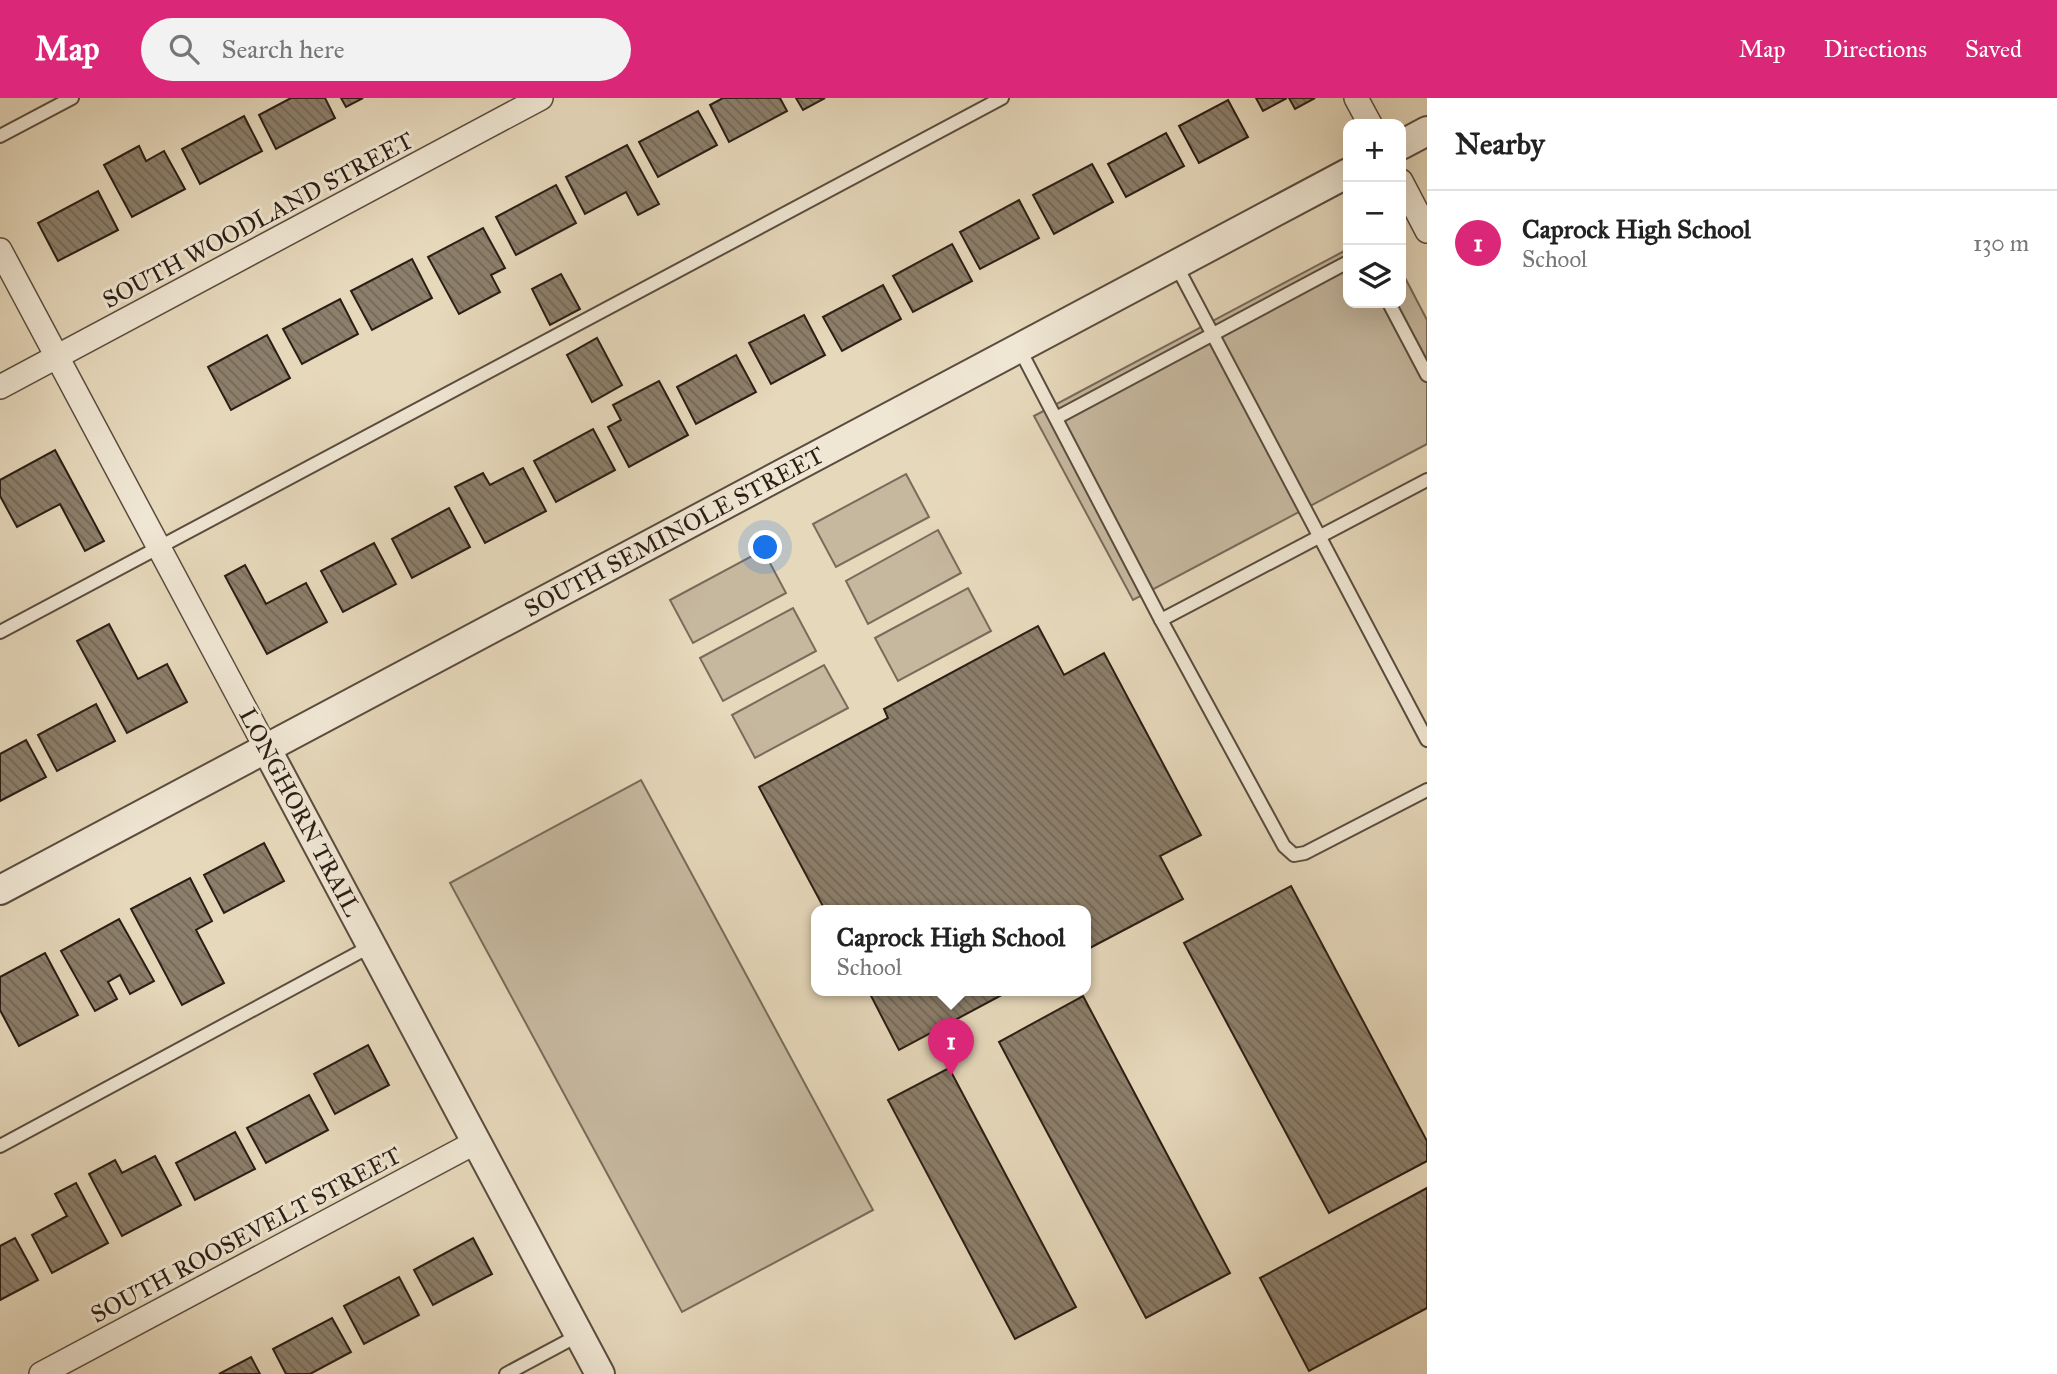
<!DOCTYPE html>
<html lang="en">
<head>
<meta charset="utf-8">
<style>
  body { margin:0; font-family:"IM FELL Great Primer",serif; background:#f2f2f2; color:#222 }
  .controls { position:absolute; right:21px; top:21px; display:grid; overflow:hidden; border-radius:14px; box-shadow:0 7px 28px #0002 }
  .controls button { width:63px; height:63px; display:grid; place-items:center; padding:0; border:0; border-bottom:2px solid #e0e0e0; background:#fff; color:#222; font:35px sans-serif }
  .you { position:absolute; left:766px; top:450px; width:24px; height:24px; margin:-18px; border:5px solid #fff; border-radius:50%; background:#1a73e8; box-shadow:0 0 0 10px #1a73e833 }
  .badge { display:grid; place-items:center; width:46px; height:46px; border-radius:50%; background:#db2777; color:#fff; font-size:23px; font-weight:700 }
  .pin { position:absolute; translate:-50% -58px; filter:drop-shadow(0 2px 4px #0008) }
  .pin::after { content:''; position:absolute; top:37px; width:24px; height:21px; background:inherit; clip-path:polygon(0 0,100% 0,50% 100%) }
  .popup { position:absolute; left:811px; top:807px; width:280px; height:91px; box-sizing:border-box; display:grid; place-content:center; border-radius:14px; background:#fff; filter:drop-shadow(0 2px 5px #0005); font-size:23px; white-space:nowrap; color:#767676 }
  .popup b { font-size:26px; color:#222 }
  .popup::after { content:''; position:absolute; left:50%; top:100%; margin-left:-14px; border:14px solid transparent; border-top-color:#fff }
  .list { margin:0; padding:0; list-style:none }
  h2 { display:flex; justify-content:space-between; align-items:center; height:91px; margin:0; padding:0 28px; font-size:30px }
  h2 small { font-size:23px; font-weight:400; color:#767676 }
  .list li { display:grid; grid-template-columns:46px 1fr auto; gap:21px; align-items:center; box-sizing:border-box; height:105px; padding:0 28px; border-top:2px solid #e0e0e0 }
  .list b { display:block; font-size:26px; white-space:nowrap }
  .list p { margin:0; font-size:23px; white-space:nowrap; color:#767676 }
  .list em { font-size:23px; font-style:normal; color:#767676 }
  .icon { flex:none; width:38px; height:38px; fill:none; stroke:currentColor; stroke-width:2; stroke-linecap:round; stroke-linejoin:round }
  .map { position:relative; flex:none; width:1427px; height:1276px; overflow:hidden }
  header { display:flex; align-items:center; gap:42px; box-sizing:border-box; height:98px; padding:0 35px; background:#db2777; color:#fff }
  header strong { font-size:33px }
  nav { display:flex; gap:38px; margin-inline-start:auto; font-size:24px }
  .search { width:490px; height:63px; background:#f2f2f2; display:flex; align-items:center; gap:18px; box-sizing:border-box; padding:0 24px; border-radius:38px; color:#767676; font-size:26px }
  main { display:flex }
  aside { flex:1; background:#fff }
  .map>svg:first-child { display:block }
  .pitch { fill:#c6b89f; stroke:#786b5a; stroke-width:2 }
  .building { fill:url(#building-back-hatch); stroke:#2b1e14; stroke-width:2 }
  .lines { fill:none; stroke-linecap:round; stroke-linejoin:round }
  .service-casing { stroke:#5a4c3e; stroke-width:16 }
  .minor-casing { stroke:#5a4c3e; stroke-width:26 }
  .tertiary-casing { stroke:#5a4c3e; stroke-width:32 }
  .service { stroke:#efe6d3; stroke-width:12 }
  .minor { stroke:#efe6d3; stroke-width:23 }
  .tertiary { stroke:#efe6d3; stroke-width:28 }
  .labels { text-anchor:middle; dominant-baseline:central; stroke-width:6; stroke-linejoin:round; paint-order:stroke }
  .street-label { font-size:24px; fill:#2b1e14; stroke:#efe6d3 }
</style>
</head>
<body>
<header>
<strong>Map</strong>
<div class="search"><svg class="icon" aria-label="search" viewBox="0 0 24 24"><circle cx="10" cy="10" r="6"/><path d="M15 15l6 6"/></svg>Search here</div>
<nav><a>Map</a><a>Directions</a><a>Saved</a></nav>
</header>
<main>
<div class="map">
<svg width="1427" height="1276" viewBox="0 0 1427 1276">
  <defs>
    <pattern id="building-back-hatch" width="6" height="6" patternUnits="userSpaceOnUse" patternTransform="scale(1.75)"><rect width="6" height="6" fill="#8c7f6b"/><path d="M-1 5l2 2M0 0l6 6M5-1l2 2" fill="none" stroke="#736757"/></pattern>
  </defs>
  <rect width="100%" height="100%" fill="#e6d8bb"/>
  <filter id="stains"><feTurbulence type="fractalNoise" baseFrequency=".00286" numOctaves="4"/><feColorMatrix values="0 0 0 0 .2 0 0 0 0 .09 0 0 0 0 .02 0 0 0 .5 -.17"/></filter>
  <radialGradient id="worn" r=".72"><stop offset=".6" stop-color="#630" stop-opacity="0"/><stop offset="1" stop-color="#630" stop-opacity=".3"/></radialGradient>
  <g class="pitch">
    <polygon points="1348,151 1348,205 1401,205 1401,172 1427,222 1427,346 1133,502 1034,318"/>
    <polygon points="906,376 929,419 836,469 813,426"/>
    <polygon points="938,432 961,475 868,526 846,483"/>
    <polygon points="763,452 786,495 693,545 670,502"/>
    <polygon points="968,490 991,533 898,583 875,540"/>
    <polygon points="793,510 816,553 723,603 700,560"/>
    <polygon points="824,567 848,610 755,660 732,617"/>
    <polygon points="641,682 873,1112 682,1214 450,785"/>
  </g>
  <g class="building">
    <polygon points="291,0 325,0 335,20 276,51 259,17"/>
    <polygon points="341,0 363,0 346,9"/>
    <polygon points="723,0 780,0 787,13 729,44 710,7"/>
    <polygon points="796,0 825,0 803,12"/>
    <polygon points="1256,0 1287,0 1263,13"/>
    <polygon points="1289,0 1315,0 1295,11"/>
    <polygon points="1228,2 1248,39 1199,65 1179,28"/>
    <polygon points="698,13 717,47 658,79 639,44"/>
    <polygon points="244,18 262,53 200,86 182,51"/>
    <polygon points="1166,35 1184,68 1126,99 1108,66"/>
    <polygon points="627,47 659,106 638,117 626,94 585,116 566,79"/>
    <polygon points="139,48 146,63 164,53 185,91 132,119 104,67"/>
    <polygon points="1092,66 1113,104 1054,136 1033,97"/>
    <polygon points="556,87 576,125 516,157 496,119"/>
    <polygon points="98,93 118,132 58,163 38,125"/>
    <polygon points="1019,102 1039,140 980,171 960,134"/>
    <polygon points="483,130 505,170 491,177 500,194 459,216 428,159"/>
    <polygon points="952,146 972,183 913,214 893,178"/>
    <polygon points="412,161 432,200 372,232 351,193"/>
    <polygon points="561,176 580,211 550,227 532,191"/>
    <polygon points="883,187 901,221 842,253 823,219"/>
    <polygon points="340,201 358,236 302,266 283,231"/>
    <polygon points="804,217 825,257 771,286 749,245"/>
    <polygon points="267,237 290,280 231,312 208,269"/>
    <polygon points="597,240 622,287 592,304 567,257"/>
    <polygon points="736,257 756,294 696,326 677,289"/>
    <polygon points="659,283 688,337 629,369 608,329 621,322 613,307"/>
    <polygon points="593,331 615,372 556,404 534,363"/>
    <polygon points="55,352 104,443 85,453 60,406 17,429 0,398 0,382"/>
    <polygon points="523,370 546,413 485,445 455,389 483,375 490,387"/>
    <polygon points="449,410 470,449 412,480 392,441"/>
    <polygon points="374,445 396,486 343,514 321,473"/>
    <polygon points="245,467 266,506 306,485 327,524 267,556 225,478"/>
    <polygon points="109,526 138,581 167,566 187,604 127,635 77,543"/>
    <polygon points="1038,528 1064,577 1104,555 1201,737 1160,758 1183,801 1086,852 1086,812 825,812 759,689 888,620 884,611"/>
    <polygon points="96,606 115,643 57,673 38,637"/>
    <polygon points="26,642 46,679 0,703 0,656"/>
    <polygon points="264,745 284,783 224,815 204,777"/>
    <polygon points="190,780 212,823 196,832 224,885 182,907 131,811"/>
    <polygon points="1291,788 1427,1043 1427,1063 1329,1115 1184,845"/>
    <polygon points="119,821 154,883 130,896 120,877 108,884 117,901 95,913 61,853"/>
    <polygon points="45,855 78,917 19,948 0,912 0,879"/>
    <polygon points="868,892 1011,892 899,952"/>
    <polygon points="1083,898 1230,1175 1146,1220 999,944"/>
    <polygon points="368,947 389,987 335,1016 314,976"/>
    <polygon points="949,970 1076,1209 1015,1241 888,1002"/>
    <polygon points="309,997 328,1032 266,1065 247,1030"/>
    <polygon points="235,1034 255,1071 195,1102 176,1065"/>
    <polygon points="155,1058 181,1107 122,1138 89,1076 115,1062 122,1075"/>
    <polygon points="76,1085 108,1145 52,1175 32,1137 67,1118 55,1096"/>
    <polygon points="1427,1090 1427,1210 1309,1273 1260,1180"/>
    <polygon points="15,1140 38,1182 0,1202 0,1148"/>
    <polygon points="473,1140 492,1176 433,1207 414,1172"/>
    <polygon points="399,1179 419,1217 364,1246 344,1208"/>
    <polygon points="332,1220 351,1254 310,1276 286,1276 273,1251"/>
    <polygon points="251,1259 260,1276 219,1276"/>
  </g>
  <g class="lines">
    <defs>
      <g id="service">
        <polyline points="0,38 72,0"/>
        <polyline points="1176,167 1427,642"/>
        <polyline points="1389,205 1427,277"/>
        <polyline points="1019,250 1161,522 1427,382"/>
        <polyline points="1056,320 1348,164"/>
        <polyline points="1161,522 1284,748 1294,757 1305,755 1427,692"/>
        <polyline points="0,534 1002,0"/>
        <polyline points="0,1048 371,848"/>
        <polyline points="506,1276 579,1237"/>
      </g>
      <g id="minor">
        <polyline points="1356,0 1370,26"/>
        <polyline points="1401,83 1427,133"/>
        <polyline points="0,152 266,650"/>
        <polyline points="0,289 541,0"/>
        <polyline points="41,1276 476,1044"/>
      </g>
      <g id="tertiary">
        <polyline points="1401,47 1427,33"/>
        <polyline points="266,650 600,1276"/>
        <polyline points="0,792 1348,75"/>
      </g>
    </defs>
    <use href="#service" class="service-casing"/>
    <use href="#minor" class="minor-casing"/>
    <use href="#tertiary" class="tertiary-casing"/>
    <use href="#service" class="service"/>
    <use href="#minor" class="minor"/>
    <use href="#tertiary" class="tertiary"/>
  </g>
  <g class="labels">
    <g class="street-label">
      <text transform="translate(258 122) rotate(-28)">SOUTH WOODLAND STREET</text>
      <text transform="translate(674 434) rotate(-28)">SOUTH SEMINOLE STREET</text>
      <text transform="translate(300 714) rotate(62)">LONGHORN TRAIL</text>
      <text transform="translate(246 1137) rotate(-28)">SOUTH ROOSEVELT STREET</text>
    </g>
  </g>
  <rect width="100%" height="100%" filter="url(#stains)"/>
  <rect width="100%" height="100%" fill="url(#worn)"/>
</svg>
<div class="controls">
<button>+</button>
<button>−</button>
<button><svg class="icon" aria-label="layers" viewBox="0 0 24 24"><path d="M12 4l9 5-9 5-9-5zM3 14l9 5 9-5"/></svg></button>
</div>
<div class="you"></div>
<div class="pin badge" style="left:951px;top:978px">1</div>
<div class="popup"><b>Caprock High School</b>School</div>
</div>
<aside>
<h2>Nearby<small></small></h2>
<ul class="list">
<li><span class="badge">1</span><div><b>Caprock High School</b><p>School</p></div><em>130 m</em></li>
</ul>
</aside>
</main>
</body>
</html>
